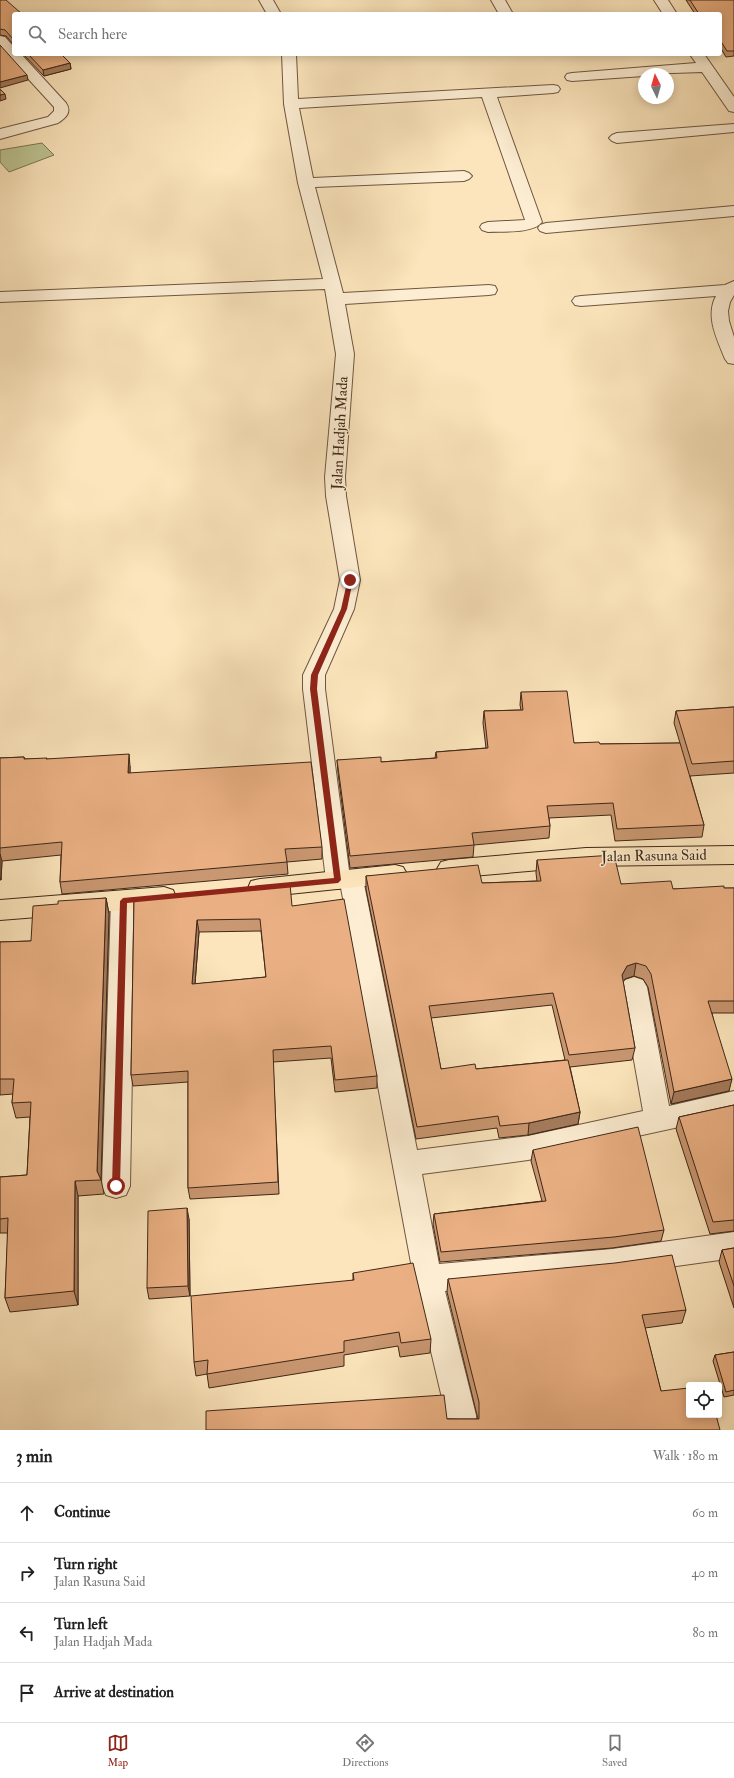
<!DOCTYPE html>
<html lang="en">
<head>
<meta charset="utf-8">
<style>
  body { margin:0; font-family:"IM FELL Double Pica",serif; background:#f6f6f6; color:#222 }
  .controls { position:absolute; right:12px; bottom:12px; display:grid; overflow:hidden; border-radius:4px; box-shadow:0 2px 10px #0003 }
  .controls button { width:36px; height:36px; display:grid; place-items:center; padding:0; border:0; border-bottom:1px solid #e0e0e0; background:#fff; color:#222; font:20px sans-serif }
  .compass { position:absolute; left:638px; top:68px; width:36px; height:36px; border-radius:50%; background:#fff; box-shadow:0 2px 10px #0003; rotate:355deg }
  .stop { position:absolute; width:12px; height:12px; margin:-9px; border:3px solid #8f2418; border-radius:50%; background:#fff }
  .stop.end { background:#8f2418; border-color:#fff; box-shadow:0 1px 4px #0008 }
  .list { margin:0; padding:0; list-style:none }
  h2 { display:flex; justify-content:space-between; align-items:center; height:52px; margin:0; padding:0 16px; font-size:17px }
  h2 small { font-size:13px; font-weight:400; color:#767676 }
  .list li { display:grid; grid-template-columns:26px 1fr auto; gap:12px; align-items:center; box-sizing:border-box; height:60px; padding:0 16px; border-top:1px solid #e0e0e0 }
  .list b { display:block; font-size:15px; white-space:nowrap }
  .list p { margin:0; font-size:13px; white-space:nowrap; color:#767676 }
  .list em { font-size:13px; font-style:normal; color:#767676 }
  .icon { flex:none; width:22px; height:22px; fill:none; stroke:currentColor; stroke-width:2; stroke-linecap:round; stroke-linejoin:round }
  .map { position:relative; flex:none; width:734px; height:1430px; overflow:hidden }
  .search { position:absolute; background:#fff; box-shadow:0 2px 10px #0003; left:12px; right:12px; top:12px; height:44px; display:flex; align-items:center; gap:10px; box-sizing:border-box; padding:0 14px; border-radius:4px; color:#767676; font-size:15px }
  .sheet { height:292px; background:#fff }
  nav { display:flex; justify-content:space-around; align-items:center; box-sizing:border-box; height:56px; border-top:1px solid #e0e0e0; background:#fff; font-size:11px; color:#767676 }
  nav a { display:grid; justify-items:center; gap:2px }
  nav .on { color:#8f2418 }
  .map>svg:first-child { display:block }
  .green { fill:#bdc592; stroke:#7e7654 }
  .lines { fill:none; stroke-linecap:round; stroke-linejoin:round }
  .minor-casing { stroke:#6f5640; stroke-width:2 }
  .major-casing { stroke:#402717; stroke-width:2 }
  .minor { fill:#fdeed3; fill-rule:evenodd }
  .major { fill:#fce5bc; fill-rule:evenodd }
  .wall { fill:#c99771; stroke:#402717; fill-rule:evenodd }
  .shaded-wall { fill:#a47b5c; stroke:#402717 }
  .building { fill:#eab083; stroke:#402717; fill-rule:evenodd }
  .route { fill:#8f2418 }
  .labels { text-anchor:middle; dominant-baseline:central; stroke-width:3; stroke-linejoin:round; paint-order:stroke }
  .street-label { font-size:15px; fill:#402717; stroke:#fdeed3 }
</style>
</head>
<body>
<div class="map">
<svg width="734" height="1430" viewBox="0 0 734 1430">
  <rect width="100%" height="100%" fill="#fce5bc"/>
  <filter id="stains"><feTurbulence type="fractalNoise" baseFrequency=".005" numOctaves="4"/><feColorMatrix values="0 0 0 0 .2 0 0 0 0 .09 0 0 0 0 .02 0 0 0 .5 -.17"/></filter>
  <radialGradient id="worn" r=".72"><stop offset=".6" stop-color="#630" stop-opacity="0"/><stop offset="1" stop-color="#630" stop-opacity=".3"/></radialGradient>
  <polygon class="green" points="42,143 54,155 9,172 0,162 0,150"/>
  <g class="lines">
    <defs>
      <g id="minor">
        <polygon points="259,0 273,0 281,14 267,14"/>
        <polygon points="491,0 505,0 513,14 499,14"/>
        <polygon points="654,0 668,0 677,14 663,14"/>
        <path d="M 0,36 L 5,37 L 14,47 L 14,54 L 21,54 L 66,103 C 72,112 66,118 58,123 L 0,139 L 0,129 L 48,117 L 54,111 L 54,107 L 0,48 Z"/>
        <path d="M 282,54 L 296,54 L 298,99 L 553,85 L 558,86 L 560,89 L 558,92 L 553,93 L 497,97 L 542,222 C 533,234 502,231 488,232 L 482,230 L 480,227 L 482,224 L 488,222 L 525,220 L 482,97 L 299,108 L 313,178 L 464,171 L 469,173 L 472,176 L 469,179 L 464,181 L 315,187 L 343,293 L 489,285 L 495,286 L 497,290 L 495,294 L 489,295 L 345,304 L 354,354 L 345,477 L 346,496 L 360,580 L 354,609 L 325,675 L 325,689 L 349,870 L 359,872 L 363,879 L 417,1150 L 528,1136 L 643,1111 L 621,987 L 625,980 L 634,977 L 643,980 L 647,987 L 669,1106 L 734,1091 L 734,1115 L 528,1160 L 422,1174 L 439,1264 L 612,1249 L 734,1232 L 734,1258 L 612,1275 L 445,1291 L 476,1415 L 477,1430 L 447,1430 L 446,1415 L 414,1279 L 341,888 L 338,889 L 330,887 L 326,880 L 303,689 L 303,675 L 334,609 L 340,580 L 326,496 L 325,477 L 336,354 L 325,289 L 0,302 L 0,292 L 323,279 L 298,183 L 284,104 Z"/>
        <polygon points="692,54 704,54 734,97 734,112 729,111 702,72 644,74 644,76 572,81 567,80 565,77 567,74 572,73 696,63 691,56"/>
        <polygon points="734,124 734,132 617,143 612,141 609,138 612,135 617,133"/>
        <polygon points="734,206 734,216 546,233 540,231 538,228 540,225 546,223"/>
        <path d="M 734,281 L 734,295 L 730,302 L 728,311 L 729,321 L 734,337 L 734,364 L 728,363 L 725,359 C 717,339 705,316 716,296 L 581,306 L 575,305 L 572,301 L 575,297 L 581,296 L 725,285 Z"/>
        <polygon points="123,891 132,894 135,901 130,1186 126,1195 116,1198 106,1195 102,1186 111,901 114,894"/>
      </g>
      <g id="major">
        <polygon points="734,846 734,864 586,866 449,878 441,876 437,869 441,862 449,860 586,848"/>
        <polygon points="395,865 403,867 407,874 403,881 395,883 260,897 251,895 248,888 251,881 260,879"/>
        <polygon points="164,887 173,890 176,897 173,904 164,907 0,920 0,900"/>
      </g>
    </defs>
    <use href="#minor" class="minor-casing"/>
    <use href="#major" class="major-casing"/>
    <use href="#minor" class="minor"/>
    <use href="#major" class="major"/>
  </g>
  <g class="wall">
    <polygon points="0,0 14,14 14,45 6,36 0,35"/>
    <polygon points="686,0 734,0 734,56 726,57 720,47 720,14 695,14"/>
    <polygon points="23,54 61,54 70,63 71,69 44,76"/>
    <polygon points="521,692 574,743 600,744 680,743 674,723 676,711 734,707 734,773 690,776 704,825 702,837 615,841 611,815 549,818 550,826 549,838 474,845 473,857 350,868 338,773 337,760 381,762 435,758 436,752 486,748 483,723 484,711 521,710 520,705"/>
    <polygon points="24,757 25,759 47,759 130,766 130,773 322,847 322,859 287,862 288,874 62,894 60,882 61,855 2,861 1,880 0,880 0,758"/>
    <path d="M 537,860 L 621,884 L 673,889 L 734,888 L 734,1013 L 712,1013 L 729,1091 L 671,1104 L 648,987 L 643,979 L 634,976 L 625,979 L 623,981 L 635,1048 L 632,1060 L 570,1067 L 580,1112 L 578,1124 L 528,1135 L 499,1138 L 497,1128 L 416,1139 L 366,889 L 366,876 L 482,883 L 537,881 L 536,873 ZM 552,1005 L 565,1060 L 476,1069 L 441,1069 L 431,1018 Z"/>
    <polygon points="106,898 109,914 101,1179 104,1194 78,1196 78,1305 10,1312 5,1298 8,1233 0,1233 0,1177 27,1175 30,1117 16,1118 12,1103 13,1094 0,1095 0,942 31,941 58,904"/>
    <path d="M 134,899 L 292,906 L 377,1076 L 377,1088 L 335,1092 L 331,1058 L 273,1062 L 279,1194 L 190,1199 L 188,1188 L 188,1082 L 133,1086 L 131,1075 ZM 261,931 L 266,977 L 195,984 L 199,932 Z"/>
    <polygon points="734,1105 734,1231 710,1234 676,1129 679,1117"/>
    <polygon points="533,1150 664,1230 661,1241 612,1248 440,1262 433,1224 434,1214 542,1201 531,1161"/>
    <polygon points="189,1219 190,1296 149,1299 147,1288"/>
    <polygon points="734,1248 734,1308 719,1262 722,1250"/>
    <polygon points="353,1273 431,1339 430,1353 400,1357 398,1346 344,1355 344,1366 209,1388 207,1374 196,1376 194,1362 353,1280"/>
    <polygon points="448,1279 686,1310 682,1323 645,1328 661,1391 720,1430 447,1419 478,1419 477,1415 447,1292"/>
    <polygon points="734,1352 734,1395 724,1397 713,1361 715,1355"/>
  </g>
  <g class="shaded-wall">
    <polygon points="70,63 71,69 44,76 43,70"/>
    <polygon points="27,75 28,80 0,88 0,82"/>
    <polygon points="5,94 6,99 0,101 0,95"/>
    <polygon points="129,754 130,766 130,785 128,773"/>
    <polygon points="0,854 2,861 1,880 0,877"/>
    <polygon points="106,898 109,914 101,1180 97,1171"/>
    <polygon points="197,920 199,932 194,996 192,984"/>
    <polygon points="636,963 634,976 625,979 620,987 622,975 627,966"/>
    <polygon points="732,1079 729,1091 671,1104 674,1092"/>
    <polygon points="580,1112 578,1124 528,1135 529,1123"/>
    <polygon points="75,1181 78,1196 78,1305 74,1291"/>
    <polygon points="187,1208 189,1219 190,1296 188,1286"/>
  </g>
  <g class="building">
    <polygon points="0,0 6,0 22,14 14,14 14,40 5,30 0,29"/>
    <polygon points="690,0 734,0 734,51 727,51 720,40 720,14 699,14"/>
    <polygon points="0,45 27,75 0,82"/>
    <polygon points="28,54 61,54 70,63 43,70"/>
    <polygon points="0,89 5,94 0,95"/>
    <polygon points="567,691 574,743 599,742 600,744 680,743 704,825 617,829 613,803 547,806 550,826 472,833 474,845 350,856 337,760 381,757 381,762 437,758 436,752 488,748 484,711 523,710 521,692"/>
    <polygon points="734,707 734,761 692,764 676,711"/>
    <polygon points="129,754 128,773 311,762 322,847 285,849 287,862 60,882 62,842 0,848 0,758 24,757 24,759 47,758 46,759"/>
    <polygon points="614,855 621,884 671,881 673,889 724,886 724,888 734,888 734,1001 708,1001 732,1079 674,1092 651,974 646,966 636,963 627,966 622,975 635,1048 569,1055 553,993 429,1006 441,1069 475,1064 476,1069 568,1060 580,1112 529,1123 500,1126 498,1116 417,1127 366,876 478,865 482,883 541,881 537,860"/>
    <path d="M 290,884 L 292,906 L 344,899 L 377,1076 L 335,1080 L 331,1046 L 273,1050 L 278,1182 L 188,1188 L 188,1071 L 131,1075 L 134,899 ZM 260,919 L 266,977 L 192,984 L 197,920 Z"/>
    <polygon points="106,898 97,1171 101,1180 75,1181 74,1291 5,1298 8,1218 0,1219 0,1177 27,1175 31,1102 12,1103 14,1079 0,1079 0,942 31,941 33,906 58,904 58,901"/>
    <polygon points="734,1105 734,1220 713,1222 679,1117"/>
    <polygon points="638,1127 664,1230 614,1237 441,1252 434,1214 546,1201 533,1150"/>
    <polygon points="187,1208 188,1286 147,1288 148,1211"/>
    <polygon points="734,1248 734,1286 722,1250"/>
    <polygon points="672,1255 686,1310 642,1315 661,1391 689,1388 689,1415 716,1415 720,1430 206,1430 206,1411 444,1395 447,1419 479,1419 479,1402 448,1279 615,1263"/>
    <polygon points="413,1263 431,1339 401,1343 399,1332 344,1341 344,1352 207,1374 208,1360 194,1362 191,1296 354,1280 353,1273"/>
    <polygon points="734,1352 734,1390 726,1392 715,1355"/>
  </g>
  <polygon class="route" points="348,578 353,580 347,609 318,675 317,689 341,880 338,883 127,903 120,1186 116,1189 113,1188 112,1186 120,901 123,898 334,878 310,689 311,675 341,609"/>
  <g class="labels">
    <g class="street-label">
      <text transform="translate(340 433) rotate(-87)">Jalan Hadjah Mada</text>
      <text transform="translate(654 856) rotate(-1)">Jalan Rasuna Said</text>
    </g>
  </g>
  <rect width="100%" height="100%" filter="url(#stains)"/>
  <rect width="100%" height="100%" fill="url(#worn)"/>
</svg>
<div class="controls">
<button><svg class="icon" aria-label="locate" viewBox="0 0 24 24"><circle cx="12" cy="12" r="6"/><path d="M12 2v4M12 18v4M2 12h4M18 12h4"/></svg></button>
</div>
<svg class="compass" viewBox="-18 -18 36 36"><path d="M0-13l5 13h-10z" fill="#e53935"/><path d="M0 13l5-13h-10z" fill="#767676"/></svg>
<div class="stop" style="left:116px;top:1186px"></div>
<div class="stop end" style="left:350px;top:580px"></div>
<div class="search"><svg class="icon" aria-label="search" viewBox="0 0 24 24"><circle cx="10" cy="10" r="6"/><path d="M15 15l6 6"/></svg>Search here</div>
</div>
<section class="sheet">
<h2>3 min<small>Walk · 180 m</small></h2>
<ul class="list">
<li><svg class="icon" aria-label="ahead" viewBox="0 0 24 24"><path d="M12 20V5M6 11l6-6 6 6"/></svg><div><b>Continue</b></div><em>60 m</em></li>
<li><svg class="icon" aria-label="right" viewBox="0 0 24 24"><path d="M7 20v-9h11M14 6l5 5-5 5"/></svg><div><b>Turn right</b><p>Jalan Rasuna Said</p></div><em>40 m</em></li>
<li><svg class="icon" aria-label="left" viewBox="0 0 24 24"><path d="M17 20v-9H6M10 6l-5 5 5 5"/></svg><div><b>Turn left</b><p>Jalan Hadjah Mada</p></div><em>80 m</em></li>
<li><svg class="icon" aria-label="arrive" viewBox="0 0 24 24"><path d="M6 21V4h12l-3 4 3 4H6"/></svg><div><b>Arrive at destination</b></div></li>
</ul>
</section>
<nav>
<a class="on"><svg class="icon" aria-label="map" viewBox="0 0 24 24"><path d="M3 6l6-2 6 2 6-2v14l-6 2-6-2-6 2zM9 4v14M15 6v14"/></svg>Map</a>
<a><svg class="icon" aria-label="directions" viewBox="0 0 24 24"><path d="M12 3l9 9-9 9-9-9zM9 14v-3h6M13 9l2 2-2 2"/></svg>Directions</a>
<a><svg class="icon" aria-label="saved" viewBox="0 0 24 24"><path d="M7 4h10v16l-5-4-5 4z"/></svg>Saved</a>
</nav>
</body>
</html>
